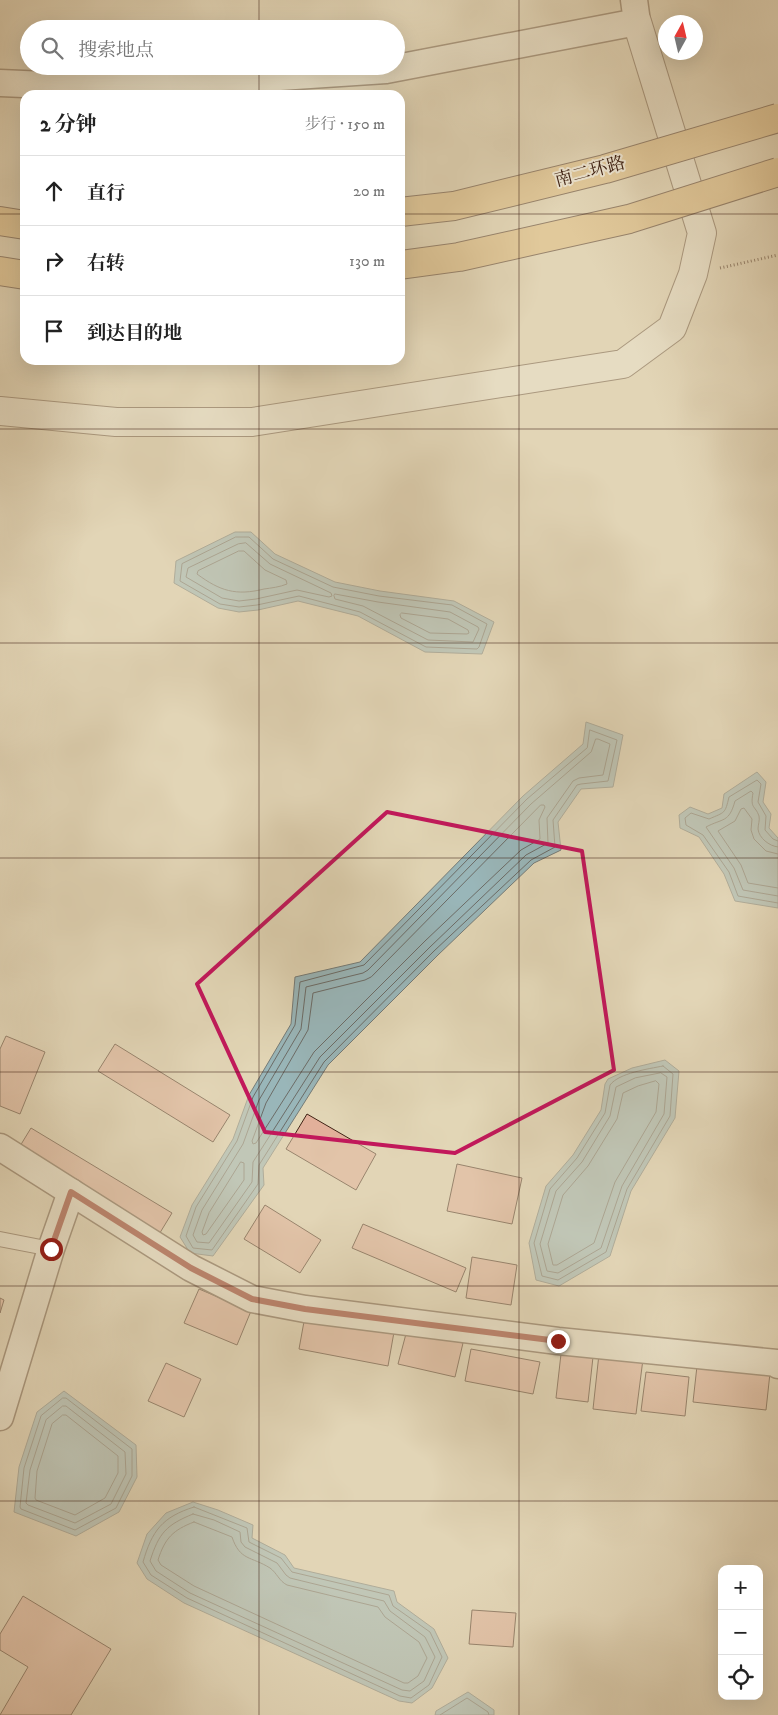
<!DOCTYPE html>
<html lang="zh">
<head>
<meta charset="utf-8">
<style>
  body { margin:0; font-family:"IM FELL DW Pica","Noto Serif SC",serif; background:#f6f6f6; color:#222 }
  .controls { position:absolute; right:15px; bottom:15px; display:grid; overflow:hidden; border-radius:10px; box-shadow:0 5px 20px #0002 }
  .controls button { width:45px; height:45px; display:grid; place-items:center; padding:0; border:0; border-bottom:1px solid #e0e0e0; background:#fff; color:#222; font:25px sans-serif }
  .compass { position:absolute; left:658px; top:15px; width:45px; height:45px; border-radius:50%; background:#fff; box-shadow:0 5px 20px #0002; rotate:8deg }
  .stop { position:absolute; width:15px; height:15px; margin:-11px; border:4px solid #8f2418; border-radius:50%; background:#fff }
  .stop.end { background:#8f2418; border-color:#fff; box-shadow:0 1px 5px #0008 }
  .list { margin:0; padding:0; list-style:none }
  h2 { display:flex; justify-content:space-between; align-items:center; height:65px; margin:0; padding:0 20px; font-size:21px }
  h2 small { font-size:16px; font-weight:400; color:#767676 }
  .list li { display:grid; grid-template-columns:32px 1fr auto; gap:15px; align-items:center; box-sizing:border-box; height:70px; padding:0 20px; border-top:1px solid #e0e0e0 }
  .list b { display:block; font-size:19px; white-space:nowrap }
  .list em { font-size:16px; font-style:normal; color:#767676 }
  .icon { flex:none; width:28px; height:28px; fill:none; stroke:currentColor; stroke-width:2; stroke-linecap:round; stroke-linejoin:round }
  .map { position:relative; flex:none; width:778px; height:1715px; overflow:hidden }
  .search { position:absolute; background:#fff; box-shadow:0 5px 20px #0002; left:20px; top:20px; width:385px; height:55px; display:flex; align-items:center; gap:12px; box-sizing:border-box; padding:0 18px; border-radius:28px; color:#767676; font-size:19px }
  .panel { position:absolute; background:#fff; box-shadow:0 5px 20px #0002; left:20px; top:90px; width:385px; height:275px; border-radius:15px }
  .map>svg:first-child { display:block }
  .water { fill:#99b6b9; stroke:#757b77 }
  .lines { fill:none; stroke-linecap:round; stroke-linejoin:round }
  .shore { stroke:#6c6c67; stroke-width:1 }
  .building { fill:#e2b09a; stroke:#402315 }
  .service-casing { stroke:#68503d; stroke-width:16 }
  .minor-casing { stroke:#68503d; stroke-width:29 }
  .tertiary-casing { stroke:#68503d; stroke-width:30 }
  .primary-casing { stroke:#402315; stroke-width:30 }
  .path { stroke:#402315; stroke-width:3; stroke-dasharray:1 2.5; stroke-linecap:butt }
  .service { stroke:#ece4d0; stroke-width:14 }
  .minor { stroke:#ece4d0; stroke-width:26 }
  .tertiary { stroke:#ece4d0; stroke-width:28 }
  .primary { stroke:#e1bb7b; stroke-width:28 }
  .primary-bridge-casing { stroke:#402315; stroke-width:30; stroke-linecap:butt }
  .primary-bridge { stroke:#e1bb7b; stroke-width:28 }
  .route { stroke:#8f2418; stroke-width:6 }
  .marked { fill:none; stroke:#c2185b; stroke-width:4; stroke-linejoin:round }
  .grid { fill:none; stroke:#402315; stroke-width:1; stroke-opacity:0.55 }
  .labels { text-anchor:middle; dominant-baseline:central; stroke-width:4; stroke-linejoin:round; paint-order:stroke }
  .street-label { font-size:18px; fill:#402315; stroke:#ece4d0 }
</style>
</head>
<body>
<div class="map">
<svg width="778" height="1715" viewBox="0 0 778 1715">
  <rect width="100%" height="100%" fill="#e2d6b6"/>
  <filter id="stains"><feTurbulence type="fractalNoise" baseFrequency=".004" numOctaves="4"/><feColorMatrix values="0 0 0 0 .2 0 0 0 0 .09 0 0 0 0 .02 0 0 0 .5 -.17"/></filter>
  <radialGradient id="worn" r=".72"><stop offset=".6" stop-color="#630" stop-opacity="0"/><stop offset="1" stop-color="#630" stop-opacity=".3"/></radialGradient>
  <g class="water">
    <polygon points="235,532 251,532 275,554 335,582 380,591 454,601 494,622 482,654 425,652 358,616 298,601 258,610 239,612 218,608 174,583 176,561"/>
    <polygon points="586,722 623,735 613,787 581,789 558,822 561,850 534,863 438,955 328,1065 263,1168 264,1185 213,1256 190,1253 180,1237 192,1205 233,1139 249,1095 291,1024 295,977 360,962 523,796 583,744"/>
    <polygon points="757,772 766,782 763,802 771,814 769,828 778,838 778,908 735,901 724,874 699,837 680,828 679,815 690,807 708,814 722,808 724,794"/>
    <polygon points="665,1060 679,1071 675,1118 631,1191 610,1256 559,1286 536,1280 529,1243 546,1186 573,1155 601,1110 605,1084 608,1079 632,1068"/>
    <polygon points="64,1391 136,1445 137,1477 119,1512 76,1536 14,1512 19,1467 37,1412"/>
    <polygon points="193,1502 218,1510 253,1525 252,1538 285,1555 294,1568 394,1591 397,1602 434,1629 448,1658 432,1688 412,1703 399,1701 184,1603 147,1579 137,1563 147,1534 166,1513"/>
    <polygon points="468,1692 494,1710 494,1715 435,1715 436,1711"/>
  </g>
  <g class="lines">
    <g class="shore">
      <polygon points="236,537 249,537 273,559 333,587 379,596 452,605 487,624 479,647 477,649 426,647 360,612 299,596 257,605 239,607 220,604 180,581 182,564"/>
      <polygon points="246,543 270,564 331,593 332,596 329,597 297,590 256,599 239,601 222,598 186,577 188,568 238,544"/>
      <path d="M 239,551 L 244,551 L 265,570 L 286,580 L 287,584 C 280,587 271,588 264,589 C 236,596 220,591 197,574 L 198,571 Z"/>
      <polygon points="335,594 378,602 450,612 478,627 479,629 473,642 428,640 363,606 335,599 334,596"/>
      <polygon points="402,613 448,619 468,630 469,633 467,634 430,633 401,618 400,615"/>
      <polygon points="590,730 617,740 608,781 581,784 577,785 553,820 555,847 531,860 434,951 324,1062 259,1165 258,1184 212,1250 193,1248 186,1236 196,1207 237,1141 253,1097 295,1025 300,982 364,965 527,799 587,748"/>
      <polygon points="596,739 598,739 610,744 603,775 579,778 573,781 547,818 548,843 526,855 430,947 320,1057 253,1162 252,1182 209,1243 197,1242 193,1235 202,1210 243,1144 259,1100 301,1029 306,987 363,973 368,970 531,804 591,752"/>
      <polygon points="541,805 544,805 545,807 539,820 540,839 521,850 425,941 314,1052 256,1143 253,1144 252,1141 266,1103 308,1030 313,993 365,980 371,977"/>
      <path d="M 778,841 L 773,839 L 765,830 L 766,816 L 758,802 L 761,784 L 757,780 L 729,797 C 725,814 725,812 709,819 L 691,813 L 685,818 L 686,825 L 703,835 L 729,872 L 738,896 L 778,903"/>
      <path d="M 778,847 C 769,846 759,838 758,829 C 758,825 760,820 759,816 C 755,805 750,809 753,793 L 751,791 L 735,801 C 729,823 723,818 706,827 L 734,868 L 743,890 L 778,896"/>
      <polyline points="778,854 766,851 754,839 751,830 752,819 744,808 741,809 735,821 718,831 741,865 748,883 778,888"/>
      <path d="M 663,1066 L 673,1074 L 670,1116 L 627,1189 L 606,1252 L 558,1280 L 542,1276 L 534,1243 L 550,1189 L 577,1158 L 605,1113 L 610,1085 C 619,1073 648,1069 663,1066 Z"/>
      <polygon points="661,1073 667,1077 664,1114 622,1186 601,1248 558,1273 547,1271 540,1244 556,1191 582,1162 610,1116 616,1087 635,1078"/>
      <polygon points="656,1081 659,1084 656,1112 615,1182 594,1243 557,1265 553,1265 548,1244 563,1195 588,1166 617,1119 623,1093 638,1086"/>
      <polygon points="241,1162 244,1163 244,1180 206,1234 203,1235 202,1232 209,1213"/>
      <polygon points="63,1398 66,1398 132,1449 132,1476 116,1508 75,1530 21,1509 20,1507 24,1468 41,1416"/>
      <polygon points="63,1406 66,1406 125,1452 126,1474 111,1504 75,1523 28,1505 26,1503 30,1470 46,1420"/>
      <polygon points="63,1415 66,1415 118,1456 118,1473 105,1498 75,1515 36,1500 35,1498 37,1471 52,1424"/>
      <path d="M 194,1507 L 247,1528 L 249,1542 L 281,1558 L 292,1572 L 389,1595 L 393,1606 L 430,1632 L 442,1657 L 429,1685 L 411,1698 L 400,1696 L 187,1598 L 151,1575 L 143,1562 C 152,1531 162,1517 194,1507 Z"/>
      <path d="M 193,1514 L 214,1520 L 240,1532 L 241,1542 L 245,1547 L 277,1563 L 286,1575 L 290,1578 L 384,1601 L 390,1611 L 425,1637 L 435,1657 L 424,1681 L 410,1691 L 402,1690 L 190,1593 L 156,1571 L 150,1561 C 159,1533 166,1525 193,1514 Z"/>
      <path d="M 194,1522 L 232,1537 C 240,1561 251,1556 270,1568 C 277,1573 279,1581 287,1585 L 378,1607 L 385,1617 L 419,1642 L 427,1658 L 418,1676 L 408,1683 L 404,1683 L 194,1586 L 161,1565 L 158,1560 C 165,1538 173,1530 194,1522 Z"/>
      <polyline points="440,1715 467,1698 488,1712 489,1715"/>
    </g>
  </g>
  <g class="building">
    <polygon points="6,1036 45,1052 20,1114 0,1106 0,1049"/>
    <polygon points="115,1044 230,1115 213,1142 98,1071"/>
    <polygon points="307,1114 376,1154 356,1190 286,1149"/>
    <polygon points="31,1128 172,1213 158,1236 17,1151"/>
    <polygon points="457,1164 522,1178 512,1224 447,1211"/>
    <polygon points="265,1205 321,1240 300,1273 244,1239"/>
    <polygon points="363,1224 466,1268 456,1292 352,1248"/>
    <polygon points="472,1257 517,1265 511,1305 466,1298"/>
    <polygon points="199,1289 251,1311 237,1345 184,1323"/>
    <polygon points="0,1298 4,1300 0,1313"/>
    <polygon points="305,1316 394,1332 388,1366 299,1349"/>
    <polygon points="407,1330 463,1343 455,1377 398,1364"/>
    <polygon points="471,1349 540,1362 533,1394 465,1381"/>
    <polygon points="561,1354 593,1357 588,1402 556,1398"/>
    <polygon points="599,1354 643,1359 636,1414 593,1409"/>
    <polygon points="166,1363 201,1379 184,1417 148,1401"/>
    <polygon points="697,1366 770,1373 766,1410 693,1402"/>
    <polygon points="646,1372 689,1377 685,1416 641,1411"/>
    <polygon points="23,1596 111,1649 71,1715 0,1715 28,1667 0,1650 0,1634"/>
    <polygon points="472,1610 516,1613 513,1647 469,1644"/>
  </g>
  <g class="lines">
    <defs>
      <polyline id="service" points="0,1239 51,1249"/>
      <g id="minor">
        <polyline points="0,83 115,88 386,70 637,22 634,0"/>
        <polyline points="0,1147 191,1268 252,1299 305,1309 558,1341 777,1363 778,1365"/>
        <polyline points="0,1417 51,1249 71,1192"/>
      </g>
      <polyline id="tertiary" points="0,411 116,422 252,422 623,364 672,328 693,274 702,233 637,22"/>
      <g id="primary">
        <polyline points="0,221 25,225"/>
        <polyline points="0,271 25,275"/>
      </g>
    </defs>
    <use href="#service" class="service-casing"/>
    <use href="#minor" class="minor-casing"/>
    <use href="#tertiary" class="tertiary-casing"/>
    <use href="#primary" class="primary-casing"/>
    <polyline class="path" points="720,268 778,255"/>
    <use href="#service" class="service"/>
    <use href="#minor" class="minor"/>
    <use href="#tertiary" class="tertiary"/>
    <use href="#primary" class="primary"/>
    <defs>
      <g id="primary-bridge">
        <polyline points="400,212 454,206 605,169 778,118"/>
        <polyline points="400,265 459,257 629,219 778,172"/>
      </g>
    </defs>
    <use href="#primary-bridge" class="primary-bridge-casing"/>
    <use href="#primary-bridge" class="primary-bridge"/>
  </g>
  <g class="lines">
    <polyline class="route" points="51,1249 71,1192 191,1268 252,1299 305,1309 558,1341"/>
  </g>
  <path d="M0 0H778V1715H0ZM 387,812 L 582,851 L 614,1070 L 455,1153 L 265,1132 L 197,984 Z" fill="#e2d6b6" fill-opacity=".55" fill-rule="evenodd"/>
  <path class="marked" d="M 387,812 L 582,851 L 614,1070 L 455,1153 L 265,1132 L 197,984 Z"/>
  <path class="grid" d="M 259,0 L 259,29M 519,0 L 519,1715M 259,66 L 259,95M 0,214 L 25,214M 400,214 L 778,214M 259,360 L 259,1715M 0,429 L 778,429M 0,643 L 778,643M 0,858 L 778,858M 0,1072 L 778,1072M 0,1286 L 778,1286M 0,1501 L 778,1501"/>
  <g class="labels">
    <g class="street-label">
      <text transform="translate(590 172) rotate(-15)">南二环路</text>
    </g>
  </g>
  <rect width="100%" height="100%" filter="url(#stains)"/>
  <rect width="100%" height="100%" fill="url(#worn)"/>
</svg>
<div class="controls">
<button>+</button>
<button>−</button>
<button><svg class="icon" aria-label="locate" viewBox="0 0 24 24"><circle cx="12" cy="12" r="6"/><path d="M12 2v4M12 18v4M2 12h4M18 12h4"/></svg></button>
</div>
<svg class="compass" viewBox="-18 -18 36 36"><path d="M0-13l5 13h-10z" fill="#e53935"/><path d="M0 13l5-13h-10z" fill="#767676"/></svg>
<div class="stop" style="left:51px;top:1249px"></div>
<div class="stop end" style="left:558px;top:1341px"></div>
<div class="search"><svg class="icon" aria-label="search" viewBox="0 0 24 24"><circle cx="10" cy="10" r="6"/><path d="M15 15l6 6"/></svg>搜索地点</div>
<section class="panel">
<h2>2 分钟<small>步行 · 150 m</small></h2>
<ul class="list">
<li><svg class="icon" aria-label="ahead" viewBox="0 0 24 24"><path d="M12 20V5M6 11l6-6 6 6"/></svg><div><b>直行</b></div><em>20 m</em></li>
<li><svg class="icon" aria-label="right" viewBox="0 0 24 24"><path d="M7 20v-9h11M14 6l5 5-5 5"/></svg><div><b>右转</b></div><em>130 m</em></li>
<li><svg class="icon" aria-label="arrive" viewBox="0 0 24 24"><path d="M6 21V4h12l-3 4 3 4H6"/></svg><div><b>到达目的地</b></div></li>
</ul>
</section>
</div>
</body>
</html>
